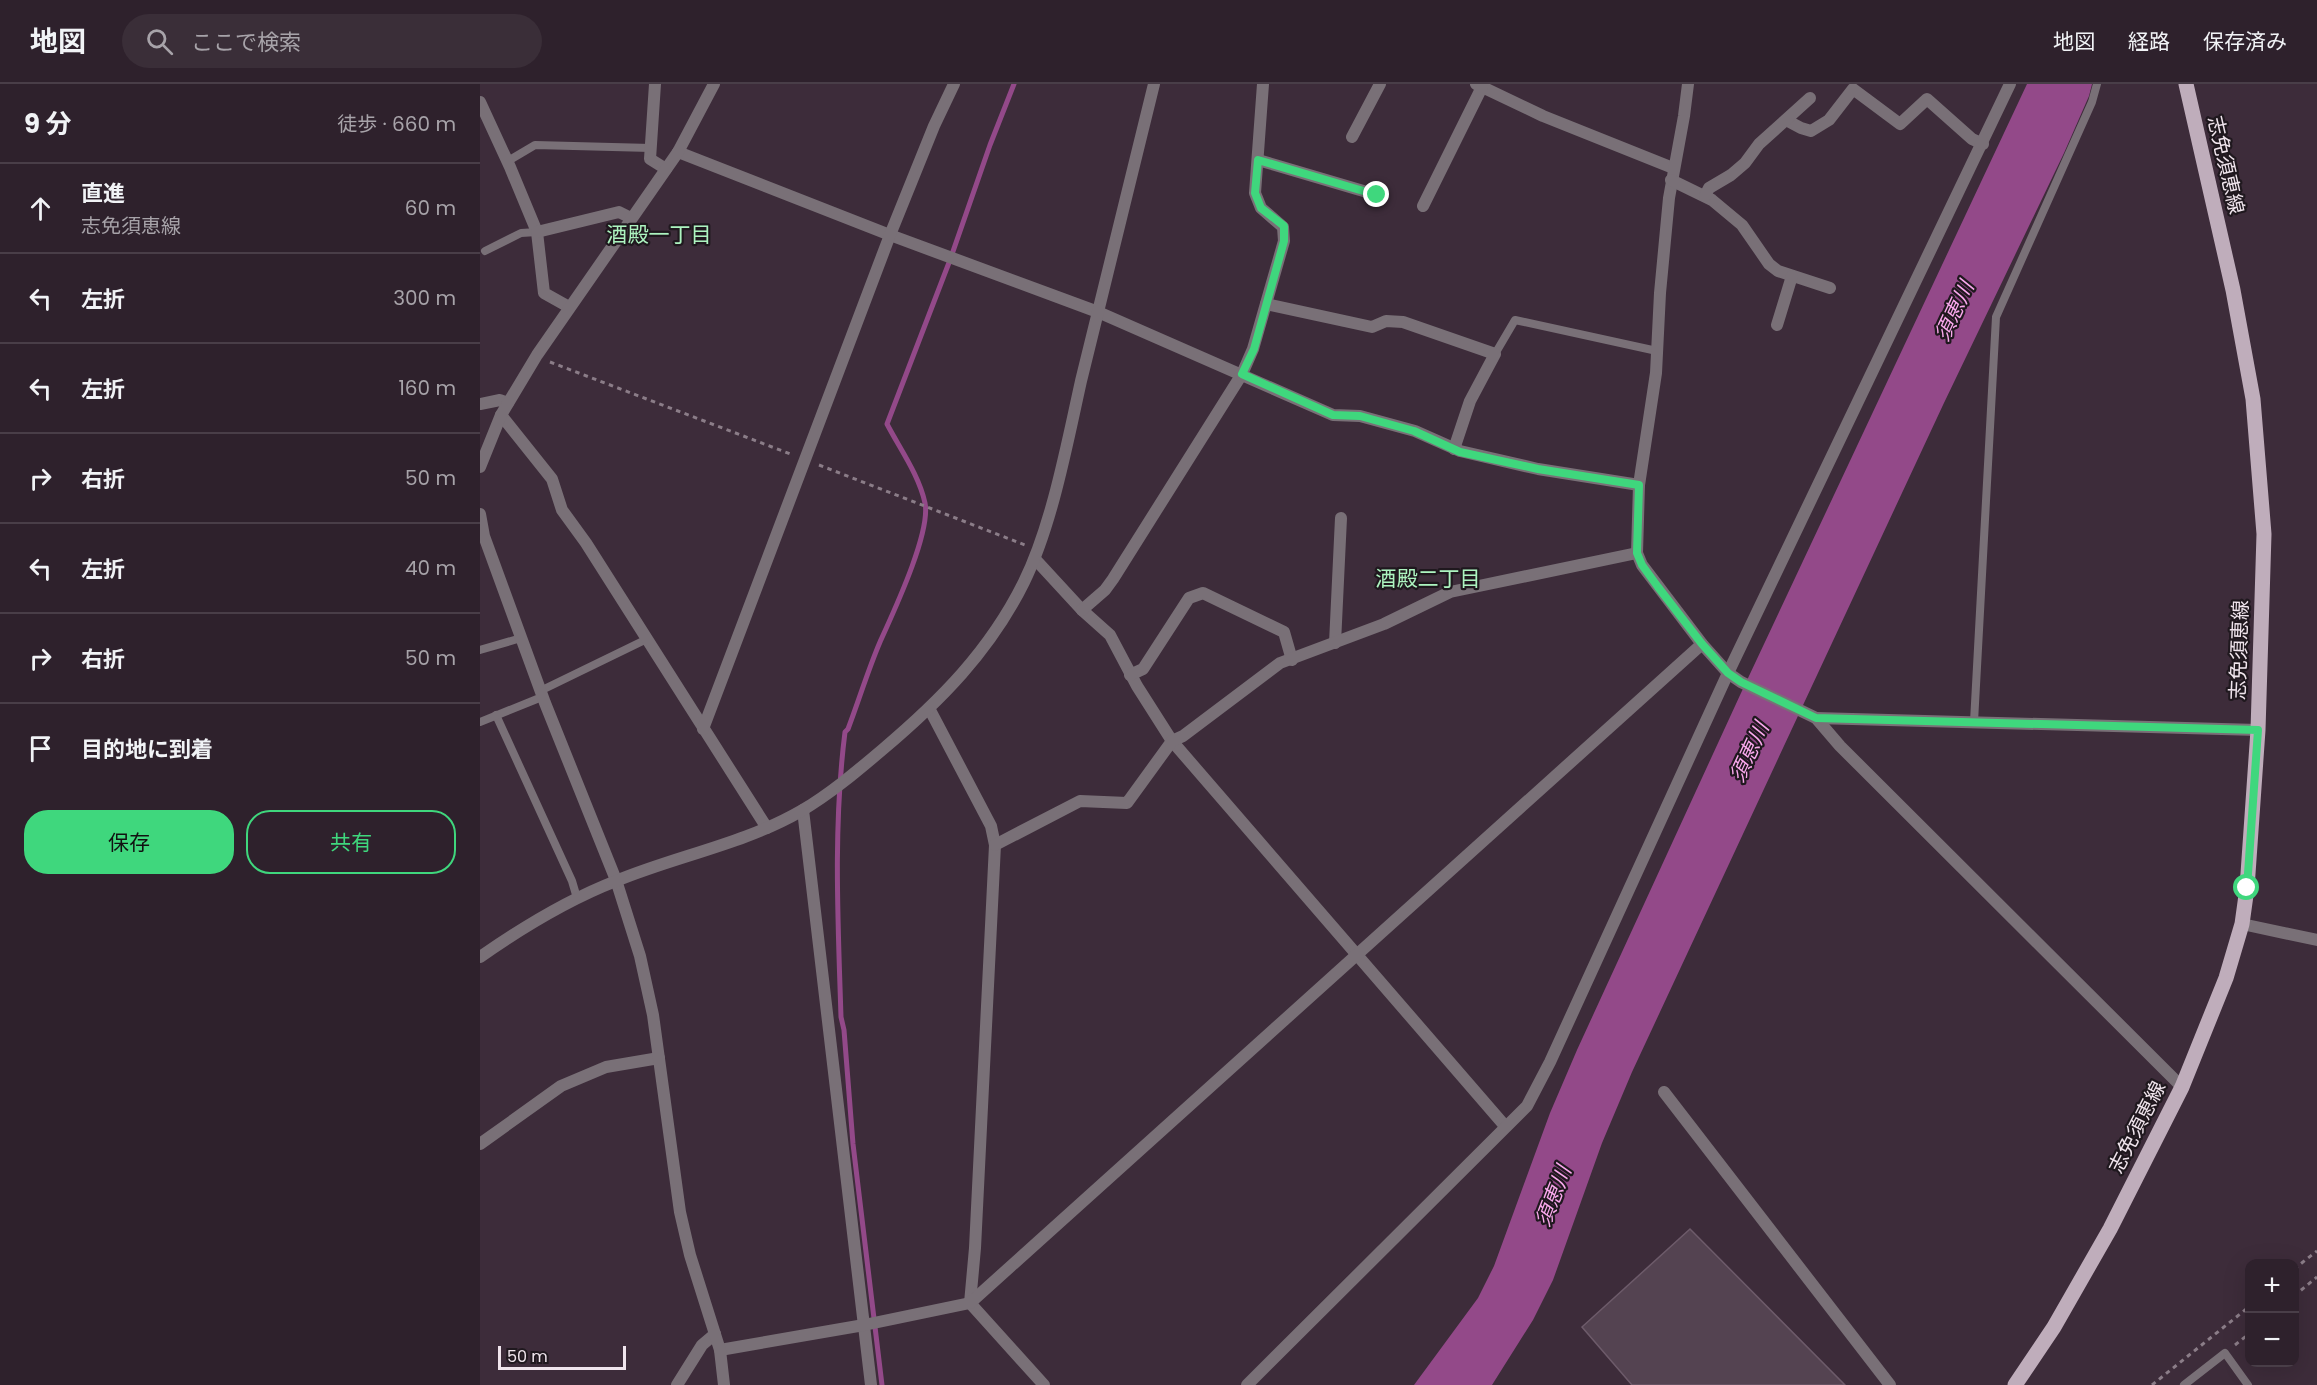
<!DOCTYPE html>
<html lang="ja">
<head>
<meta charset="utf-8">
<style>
  body { margin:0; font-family:Poppins,"Noto Sans JP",sans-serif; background:#3a2e38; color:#f1f3f6 }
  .controls { position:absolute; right:18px; bottom:18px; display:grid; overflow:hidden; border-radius:12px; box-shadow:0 6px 24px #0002 }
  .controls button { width:54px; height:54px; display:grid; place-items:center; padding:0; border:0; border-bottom:2px solid #493e48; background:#2e212c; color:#f1f3f6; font:30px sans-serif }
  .scale { position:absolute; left:18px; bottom:15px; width:128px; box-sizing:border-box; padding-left:6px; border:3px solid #f0e5ed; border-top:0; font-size:16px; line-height:21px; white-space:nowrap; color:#f0e5ed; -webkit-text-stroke:4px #1f181e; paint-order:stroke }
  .stop { position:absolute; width:18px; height:18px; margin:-14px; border:4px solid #3fd77d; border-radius:50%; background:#fff }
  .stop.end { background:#3fd77d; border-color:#fff; box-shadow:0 2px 6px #0008 }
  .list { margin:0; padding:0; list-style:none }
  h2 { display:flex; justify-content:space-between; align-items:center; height:78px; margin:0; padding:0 24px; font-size:26px }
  h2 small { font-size:20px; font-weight:400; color:#a7a3a9 }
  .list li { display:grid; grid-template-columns:39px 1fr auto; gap:18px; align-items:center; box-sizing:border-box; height:90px; padding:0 24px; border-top:2px solid #493e48 }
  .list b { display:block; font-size:22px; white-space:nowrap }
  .list p { margin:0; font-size:20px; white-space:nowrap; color:#a7a3a9 }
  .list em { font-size:20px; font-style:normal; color:#a7a3a9 }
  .actions { display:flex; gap:12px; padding:18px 24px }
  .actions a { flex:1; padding:14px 0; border:2px solid #3fd77d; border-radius:24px; text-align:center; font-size:21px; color:#3fd77d }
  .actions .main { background:#3fd77d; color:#111 }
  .icon { flex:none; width:33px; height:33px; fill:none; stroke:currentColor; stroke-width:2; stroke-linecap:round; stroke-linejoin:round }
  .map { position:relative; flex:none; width:1837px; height:1301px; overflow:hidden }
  header { display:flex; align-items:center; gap:36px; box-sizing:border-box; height:84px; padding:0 30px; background:#2e212c; border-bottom:2px solid #493e48 }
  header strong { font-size:28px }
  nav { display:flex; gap:33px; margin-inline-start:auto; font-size:21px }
  .search { width:420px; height:54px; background:#3a2e38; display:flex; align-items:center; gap:15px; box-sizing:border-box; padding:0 21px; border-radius:33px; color:#a7a3a9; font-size:22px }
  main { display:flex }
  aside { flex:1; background:#2e212c }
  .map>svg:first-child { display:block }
  .water { fill:#934989 }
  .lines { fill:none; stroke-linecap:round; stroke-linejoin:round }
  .stream { stroke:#934989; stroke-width:5 }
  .building { fill:#544351; stroke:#6d5b6a; stroke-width:1.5 }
  .path { stroke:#8b7d88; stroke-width:3; stroke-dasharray:4.5 4.5; stroke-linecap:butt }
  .service { stroke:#797077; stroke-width:8 }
  .minor { stroke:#797077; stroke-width:12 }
  .tertiary { stroke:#797077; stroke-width:12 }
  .primary { stroke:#bfadbb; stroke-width:15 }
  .route { stroke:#3fd77d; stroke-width:8 }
  .labels { text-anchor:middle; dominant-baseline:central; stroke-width:4.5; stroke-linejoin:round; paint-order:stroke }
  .street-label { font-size:20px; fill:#f0e5ed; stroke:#1f181e }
  .neighbourhood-label { font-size:21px; fill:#adf4c0; stroke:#1f181e }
  .water-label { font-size:21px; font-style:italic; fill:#faa9ed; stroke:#1f181e }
</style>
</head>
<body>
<header>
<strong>地図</strong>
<div class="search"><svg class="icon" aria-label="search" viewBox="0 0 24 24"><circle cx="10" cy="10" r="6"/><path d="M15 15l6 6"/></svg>ここで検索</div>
<nav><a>地図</a><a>経路</a><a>保存済み</a></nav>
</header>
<main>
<aside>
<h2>9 分<small>徒歩 · 660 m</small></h2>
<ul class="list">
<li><svg class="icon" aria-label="ahead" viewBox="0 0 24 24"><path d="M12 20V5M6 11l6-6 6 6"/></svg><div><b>直進</b><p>志免須恵線</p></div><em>60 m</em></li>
<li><svg class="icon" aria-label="left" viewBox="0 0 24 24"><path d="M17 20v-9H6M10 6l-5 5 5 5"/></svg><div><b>左折</b></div><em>300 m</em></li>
<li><svg class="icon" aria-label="left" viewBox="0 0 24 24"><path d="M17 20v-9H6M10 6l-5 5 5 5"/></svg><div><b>左折</b></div><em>160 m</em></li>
<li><svg class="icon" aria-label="right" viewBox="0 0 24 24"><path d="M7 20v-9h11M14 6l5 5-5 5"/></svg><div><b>右折</b></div><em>50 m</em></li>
<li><svg class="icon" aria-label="left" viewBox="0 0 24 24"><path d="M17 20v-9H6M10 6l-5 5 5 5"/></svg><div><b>左折</b></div><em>40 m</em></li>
<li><svg class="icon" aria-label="right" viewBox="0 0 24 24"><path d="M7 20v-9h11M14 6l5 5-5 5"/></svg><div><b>右折</b></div><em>50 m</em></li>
<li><svg class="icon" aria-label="arrive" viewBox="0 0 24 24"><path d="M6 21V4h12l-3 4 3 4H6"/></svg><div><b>目的地に到着</b></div></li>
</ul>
<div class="actions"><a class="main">保存</a><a>共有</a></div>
</aside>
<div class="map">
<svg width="1837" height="1301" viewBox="0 0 1837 1301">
  <rect width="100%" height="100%" fill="#3d2c3a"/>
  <polygon class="water" points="1547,0 1612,0 1609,12 1584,69 1463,321 1152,988 1122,1059 1073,1196 1053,1236 1012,1301 934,1301 998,1214 1014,1182 1070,1029 1097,966 1261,609"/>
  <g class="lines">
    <path class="stream" d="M 402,1301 L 373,1060 L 364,946 L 361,933 C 358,838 353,743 365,648 L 368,645 C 379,616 388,586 400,558 C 413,529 451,449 445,419 C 439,391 420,365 407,340 L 470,176 L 510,61 L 534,0"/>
  </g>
  <polygon class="building" points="1210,1145 1365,1301 1152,1301 1102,1243"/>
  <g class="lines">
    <g class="path">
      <polyline points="70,278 313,371"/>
      <polyline points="339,381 545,461"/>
      <polyline points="1814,1185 1837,1167"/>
      <polyline points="1814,1212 1837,1193"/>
      <polyline points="1755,1261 1770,1249"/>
      <polyline points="1672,1301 1770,1222"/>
    </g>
    <g class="service">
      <polyline points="28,77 55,61 171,64"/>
      <polyline points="5,167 41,149 57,148"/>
      <polyline points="1015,270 1035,236 1177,267"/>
      <polyline points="0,566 41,554"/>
      <polyline points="60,607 167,555"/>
      <polyline points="16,631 92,797 97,814"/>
      <polyline points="0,638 62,613"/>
      <polyline points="1494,638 1516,233 1612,18 1617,0"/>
      <polyline points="1704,1301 1745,1269 1768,1301"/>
    </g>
    <g class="minor">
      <polyline points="175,0 170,75 186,85"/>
      <polyline points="996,0 1063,32 1193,84"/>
      <polyline points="1208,0 1204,32 1189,114 1180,209 1176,289 1159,401 1157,469 1162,481 1222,560 1248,589 1261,598 1336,634 1360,662 1702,1003"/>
      <polyline points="0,18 30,83 57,148 64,209 89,223"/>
      <polyline points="1306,36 1321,44 1331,47 1349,36 1373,5 1420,40 1447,15 1492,55 1503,60"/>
      <polyline points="872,53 900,0"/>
      <polyline points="198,68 410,151 618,228 853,331 880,332 935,347 980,367 1058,385 1159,401"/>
      <polyline points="778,76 897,111"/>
      <polyline points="1191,96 1232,116 1262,141 1289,180 1298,187 1350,204"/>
      <polyline points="1225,112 1229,104 1251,91 1265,79 1279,60 1330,14"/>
      <polyline points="943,122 1002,3"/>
      <polyline points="57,148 139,128 151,134"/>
      <polyline points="786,220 892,243 906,237 923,238 1015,270 990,317 974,365"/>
      <polyline points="1297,241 1312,192"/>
      <polyline points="0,320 20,316 28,319"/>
      <polyline points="21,331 72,395 82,426 106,459 287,744"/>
      <polyline points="555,475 602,526 630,551 657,602 692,657 1025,1042"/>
      <polyline points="602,526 625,506 633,495 762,290 773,265 804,157 803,143 781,124 775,109 783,0"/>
      <polyline points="855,559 861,434"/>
      <polyline points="650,591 663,585 709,514 723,509 804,548 812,576"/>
      <polyline points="450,626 511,742 515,761 495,1164 490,1219 564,1301"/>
      <polyline points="1336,634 1778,646"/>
      <polyline points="223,645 410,151 454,42 474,0"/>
      <polyline points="323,726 391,1301"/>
      <polyline points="515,761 600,717 647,719 692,657 703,652 800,579 904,540 970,508 1157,469"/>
      <polyline points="1184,1008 1410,1301"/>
      <polyline points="0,1060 81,1002 126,983 179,974"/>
      <polyline points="240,1266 384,1241 490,1219 1222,560"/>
      <polyline points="197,1301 222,1261 235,1250"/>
    </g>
    <g class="tertiary">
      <polyline points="0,383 21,331 57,271 198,68 234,0"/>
      <polyline points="0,430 4,452 65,619 136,796 160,872 173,931 200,1128 210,1171 240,1266 244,1301"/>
      <polyline points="1762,840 1837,856"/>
      <path d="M 0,873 C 43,843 87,816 136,797 C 196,772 264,760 321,727 C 350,710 376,688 402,666 C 460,617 510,567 544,498 C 572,441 587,360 601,297 C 625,198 650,99 674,0"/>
      <polyline points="767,1301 1047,1022 1070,978 1248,589 1530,0"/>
    </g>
    <polyline class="primary" points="1535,1301 1574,1243 1630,1145 1702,1003 1746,894 1762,840 1767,804 1778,646 1784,450 1773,315 1753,206 1706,0"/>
  </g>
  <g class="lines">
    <polyline class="route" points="897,111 778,76 775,109 781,124 804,142 804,157 774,265 762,290 853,331 880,332 934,347 980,368 1058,385 1159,401 1157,469 1162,481 1178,503 1222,560 1248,589 1261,598 1336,634 1778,646 1767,804"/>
  </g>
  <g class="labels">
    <g class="street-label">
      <text transform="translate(1746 81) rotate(77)">志免須恵線</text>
      <text transform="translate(1759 566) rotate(-88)">志免須恵線</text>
      <text transform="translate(1657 1043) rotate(-63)">志免須恵線</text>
    </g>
    <g class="neighbourhood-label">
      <text x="179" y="150">酒殿一丁目</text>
      <text x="948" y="494">酒殿二丁目</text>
    </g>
    <g class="water-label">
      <text transform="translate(1474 227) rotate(-65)">須恵川</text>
      <text transform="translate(1269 668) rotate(-65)">須恵川</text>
      <text transform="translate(1073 1112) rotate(-69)">須恵川</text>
    </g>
  </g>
</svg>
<div class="controls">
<button>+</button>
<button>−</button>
</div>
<div class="scale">50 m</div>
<div class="stop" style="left:1767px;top:804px"></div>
<div class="stop end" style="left:897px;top:111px"></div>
</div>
</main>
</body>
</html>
